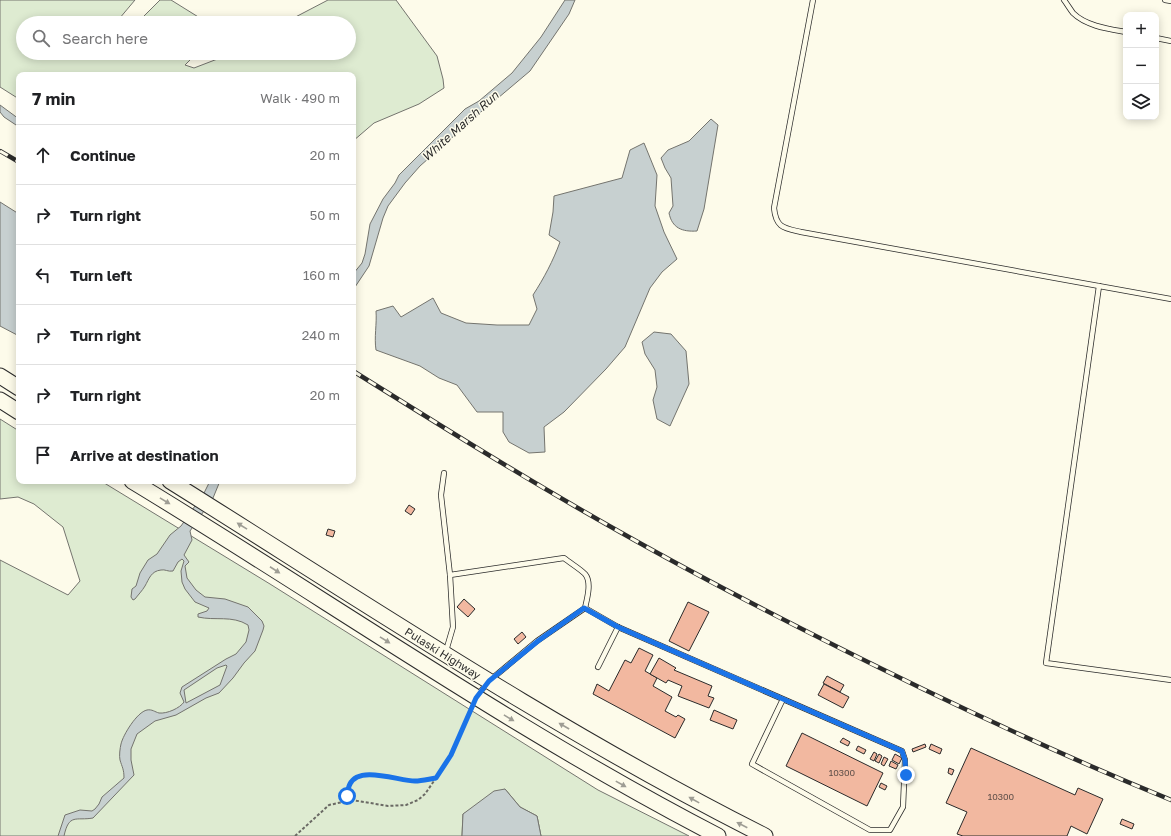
<!DOCTYPE html>
<html lang="en">
<head>
<meta charset="utf-8">
<style>
  body { margin:0; font-family:"Golos Text",sans-serif; background:#f2f2f2; color:#202124 }
  .controls { position:absolute; right:12px; top:12px; display:grid; overflow:hidden; border-radius:8px; box-shadow:0 2px 10px #0003 }
  .controls button { width:36px; height:36px; display:grid; place-items:center; padding:0; border:0; border-bottom:1px solid #e0e0e0; background:#fff; color:#202124; font:20px sans-serif }
  .stop { position:absolute; width:12px; height:12px; margin:-9px; border:3px solid #1a73e8; border-radius:50%; background:#fff }
  .stop.end { background:#1a73e8; border-color:#fff; box-shadow:0 1px 4px #0008 }
  .list { margin:0; padding:0; list-style:none }
  h2 { display:flex; justify-content:space-between; align-items:center; height:52px; margin:0; padding:0 16px; font-size:17px }
  h2 small { font-size:13px; font-weight:400; color:#757577 }
  .list li { display:grid; grid-template-columns:26px 1fr auto; gap:12px; align-items:center; box-sizing:border-box; height:60px; padding:0 16px; border-top:1px solid #e0e0e0 }
  .list b { display:block; font-size:15px; white-space:nowrap }
  .list em { font-size:13px; font-style:normal; color:#757577 }
  .icon { flex:none; width:22px; height:22px; fill:none; stroke:currentColor; stroke-width:2; stroke-linecap:round; stroke-linejoin:round }
  .map { position:relative; flex:none; width:1171px; height:836px; overflow:hidden }
  .search { position:absolute; background:#fff; box-shadow:0 2px 10px #0003; left:16px; top:16px; width:340px; height:44px; display:flex; align-items:center; gap:10px; box-sizing:border-box; padding:0 14px; border-radius:22px; color:#757577; font-size:15px }
  .panel { position:absolute; background:#fff; box-shadow:0 2px 10px #0003; left:16px; top:72px; width:340px; height:412px; border-radius:8px }
  .map>svg:first-child { display:block }
  .green { fill:#deebd1; stroke:#74746e }
  .water { fill:#c7d0d0; stroke:#74746e; fill-rule:evenodd }
  .building { fill:#f2b8a0; stroke:#2b2b2b }
  .lines { fill:none; stroke-linecap:round; stroke-linejoin:round }
  .service-casing { stroke:#2b2b2b; stroke-width:6 }
  .trunk-casing { stroke:#2b2b2b; stroke-width:17 }
  .path { stroke:#6a6964; stroke-width:2; stroke-dasharray:3 2; stroke-linecap:butt }
  .service { stroke:#fdfbea; stroke-width:4.5 }
  .trunk { stroke:#fdfbea; stroke-width:15 }
  .rail-casing { stroke:#2b2b2b; stroke-width:4.5 }
  .rail { stroke:#fdfbea; stroke-width:3; stroke-dasharray:9; stroke-linecap:butt }
  .oneway { fill:#9e9d94 }
  .route { stroke:#1a73e8; stroke-width:5 }
  .labels { text-anchor:middle; dominant-baseline:central; stroke-width:3; stroke-linejoin:round; paint-order:stroke }
  .number-label { font-size:9px; fill:#5d4e48 }
  .street-label { font-size:11px; fill:#2b2b2b; stroke:#fdfbea }
  .water-label { font-size:12px; font-style:italic; fill:#2b2b2b; stroke:#fdfbea }
</style>
</head>
<body>
<div class="map">
<svg width="1171" height="836" viewBox="0 0 1171 836">
  <rect width="100%" height="100%" fill="#fdfbea"/>
  <g class="green">
    <polygon points="0,0 135,0 119,19 117,23 23,23 23,53 200,53 193,57 185,65 194,68 233,53 349,53 349,23 284,23 328,0 396,0 437,56 443,79 444,88 419,104 374,123 353,141 353,75 19,75 19,99 0,87"/>
    <polygon points="160,0 171,0 208,23 137,23"/>
    <polygon points="0,419 19,431 19,481 101,481 270,584 598,790 689,836 541,836 537,816 520,807 505,789 463,814 462,836 0,836 0,560 68,595 80,581 63,527 34,504 18,497 0,499"/>
  </g>
  <g class="water">
    <polygon points="565,0 575,0 569,14 530,71 498,98 482,111 420,166 405,183 388,206 383,218 369,266 353,290 353,274 362,263 365,254 370,224 383,199 395,183 399,175 465,109 479,101 512,73 541,37"/>
    <polygon points="0,105 19,119 19,127 4,117 0,112"/>
    <path d="M 711,119 L 718,125 L 704,209 L 697,231 C 682,232 672,228 669,213 L 673,206 L 671,178 L 665,168 L 661,158 L 668,150 L 689,141 Z"/>
    <path d="M 644,143 L 657,175 L 655,206 L 664,232 L 677,259 L 662,272 L 650,288 L 625,347 L 606,369 L 564,412 L 544,427 L 545,452 L 529,453 L 509,442 L 503,432 L 503,412 L 477,412 L 457,385 L 439,378 L 420,366 L 376,350 C 374,337 377,324 376,311 L 393,306 L 401,317 L 433,298 L 441,313 L 466,323 L 497,325 L 529,325 L 537,309 L 533,295 C 544,278 553,261 560,242 L 549,235 L 553,212 L 554,196 L 622,178 L 630,150 Z"/>
    <polygon points="0,202 19,214 19,336 0,326"/>
    <polygon points="654,332 671,334 686,351 689,384 670,426 657,419 653,400 657,387 655,370 645,354 642,342"/>
    <path d="M 210,481 L 220,481 L 213,498 L 190,531 L 192,540 L 184,555 L 189,562 L 185,566 L 187,578 L 196,590 L 205,597 L 225,599 L 248,607 L 262,621 L 264,626 L 263,630 L 255,651 L 244,663 L 233,678 L 219,693 L 206,698 L 176,715 L 155,721 L 137,734 L 131,749 L 131,760 L 134,775 L 93,818 C 76,821 69,813 64,836 L 58,836 L 65,815 L 80,810 L 92,811 L 95,809 L 99,804 L 102,797 L 124,778 C 124,769 122,767 120,760 C 119,756 120,748 121,744 C 123,735 137,712 147,710 C 152,709 155,712 159,713 C 167,714 180,708 184,702 L 180,693 L 182,687 L 226,659 L 236,654 L 246,642 L 249,630 L 248,625 C 232,615 215,621 198,617 L 198,614 L 207,611 L 209,608 L 195,602 L 185,589 L 182,582 L 181,571 L 184,561 L 182,559 L 178,562 L 173,571 C 168,572 165,569 161,570 C 151,571 149,579 145,586 C 142,591 138,595 135,599 L 133,600 L 131,597 L 132,589 L 136,586 L 140,573 L 148,560 L 157,554 L 170,535 L 181,526 L 204,493 ZM 226,665 L 227,666 L 220,685 L 186,703 L 184,690 L 217,668 Z"/>
    <polygon points="505,789 520,807 537,816 541,836 462,836 463,814 494,791"/>
  </g>
  <g class="building">
    <polygon points="409,505 415,509 411,515 405,511"/>
    <polygon points="328,529 335,531 333,537 326,535"/>
    <polygon points="464,599 475,609 468,617 457,607"/>
    <polygon points="688,602 709,612 689,651 669,641"/>
    <polygon points="522,632 526,637 518,644 514,639"/>
    <polygon points="639,648 653,655 645,671 657,678 653,686 672,697 665,711 676,717 678,715 685,719 675,738 593,694 597,684 609,691 625,660 631,663"/>
    <polygon points="659,658 676,668 674,670 712,686 708,696 714,698 709,708 678,696 682,686 668,680 666,683 650,674"/>
    <polygon points="827,676 844,685 840,692 823,683"/>
    <polygon points="824,684 849,697 843,708 818,695"/>
    <polygon points="714,710 737,720 733,729 710,720"/>
    <polygon points="802,733 883,773 867,806 786,766"/>
    <polygon points="843,738 850,742 848,746 840,742"/>
    <polygon points="925,744 926,747 913,752 912,749"/>
    <polygon points="931,744 942,749 940,754 929,749"/>
    <polygon points="858,746 866,750 864,754 856,750"/>
    <polygon points="971,748 1075,795 1078,788 1103,799 1087,834 1071,826 1067,836 963,836 957,834 967,812 946,803"/>
    <polygon points="874,752 877,754 874,761 870,759"/>
    <polygon points="879,754 882,756 879,763 875,761"/>
    <polygon points="895,754 902,758 899,764 892,760"/>
    <polygon points="884,757 888,759 884,766 881,764"/>
    <polygon points="891,761 898,765 896,769 889,766"/>
    <polygon points="949,768 954,770 952,775 948,773"/>
    <polygon points="881,783 887,786 885,790 879,787"/>
    <polygon points="1122,819 1134,824 1132,829 1120,824"/>
  </g>
  <g class="lines">
    <defs>
      <g id="service">
        <path d="M 813,0 L 774,208 C 776,228 784,228 801,232 L 1171,299"/>
        <path d="M 1064,0 C 1067,4 1070,9 1073,13 C 1086,26 1109,29 1126,32"/>
        <polyline points="1165,0 1171,1"/>
        <polyline points="1156,38 1171,41"/>
        <polyline points="1099,286 1046,663 1171,680"/>
        <polyline points="444,473 441,495 450,575 453,627 446,651"/>
        <path d="M 450,575 L 564,558 C 570,563 579,568 585,574 C 592,582 587,599 585,608 L 537,641 L 489,681 L 477,696"/>
        <polyline points="585,608 618,627 902,751 905,760 903,807 890,830 870,830 752,764 783,699"/>
        <polyline points="598,667 618,627"/>
      </g>
      <g id="trunk">
        <polyline points="0,376 19,388"/>
        <polyline points="0,400 19,412"/>
        <path d="M 132,481 C 327,599 515,731 718,836"/>
        <path d="M 170,481 C 365,603 558,732 765,836"/>
      </g>
    </defs>
    <use href="#service" class="service-casing"/>
    <use href="#trunk" class="trunk-casing"/>
    <g class="path">
      <path d="M 371,774 L 416,781 L 436,778 L 425,794 L 418,800 L 406,805 L 388,806 L 352,800 L 347,796 C 350,780 354,775 371,774 Z"/>
      <polyline points="436,778 451,755 472,708"/>
      <polyline points="295,836 329,805 352,800"/>
    </g>
    <use href="#service" class="service"/>
    <use href="#trunk" class="trunk"/>
    <defs>
      <g id="rail">
        <polyline points="0,151 19,162"/>
        <path d="M 353,371 C 441,426 529,481 620,532 C 719,588 822,640 925,690 C 1006,729 1088,766 1171,800"/>
      </g>
    </defs>
    <use href="#rail" class="rail-casing"/>
    <use href="#rail" class="rail"/>
  </g>
  <defs><path id="oneway-solid" d="M-6-.8H1V-3.2L6.5 0L1 3.2V.8H-6Z"/></defs>
  <g class="oneway">
    <use href="#oneway-solid" transform="translate(165 501) rotate(31)"/>
    <use href="#oneway-solid" transform="translate(242 526) rotate(-148)"/>
    <use href="#oneway-solid" transform="translate(275 570) rotate(33)"/>
    <use href="#oneway-solid" transform="translate(385 640) rotate(32)"/>
    <use href="#oneway-solid" transform="translate(509 718) rotate(31)"/>
    <use href="#oneway-solid" transform="translate(564 726) rotate(-150)"/>
    <use href="#oneway-solid" transform="translate(621 784) rotate(29)"/>
    <use href="#oneway-solid" transform="translate(694 800) rotate(-151)"/>
    <use href="#oneway-solid" transform="translate(742 825) rotate(-153)"/>
  </g>
  <g class="lines">
    <path class="route" d="M 347,796 C 348,792 348,787 350,784 C 359,765 399,781 415,781 C 422,781 429,779 436,778 L 451,755 L 476,698 L 489,681 L 538,641 L 584,608 L 618,627 L 902,751 L 905,760 L 906,775"/>
  </g>
  <g class="labels">
    <g class="number-label">
      <text x="842" y="772">10300</text>
      <text x="1001" y="796">10300</text>
    </g>
    <g class="street-label">
      <text transform="translate(443 653) rotate(32)">Pulaski Highway</text>
    </g>
    <g class="water-label">
      <text transform="translate(460 126) rotate(-42)">White Marsh Run</text>
    </g>
  </g>
</svg>
<div class="controls">
<button>+</button>
<button>−</button>
<button><svg class="icon" aria-label="layers" viewBox="0 0 24 24"><path d="M12 4l9 5-9 5-9-5zM3 14l9 5 9-5"/></svg></button>
</div>
<div class="stop" style="left:347px;top:796px"></div>
<div class="stop end" style="left:906px;top:775px"></div>
<div class="search"><svg class="icon" aria-label="search" viewBox="0 0 24 24"><circle cx="10" cy="10" r="6"/><path d="M15 15l6 6"/></svg>Search here</div>
<section class="panel">
<h2>7 min<small>Walk · 490 m</small></h2>
<ul class="list">
<li><svg class="icon" aria-label="ahead" viewBox="0 0 24 24"><path d="M12 20V5M6 11l6-6 6 6"/></svg><div><b>Continue</b></div><em>20 m</em></li>
<li><svg class="icon" aria-label="right" viewBox="0 0 24 24"><path d="M7 20v-9h11M14 6l5 5-5 5"/></svg><div><b>Turn right</b></div><em>50 m</em></li>
<li><svg class="icon" aria-label="left" viewBox="0 0 24 24"><path d="M17 20v-9H6M10 6l-5 5 5 5"/></svg><div><b>Turn left</b></div><em>160 m</em></li>
<li><svg class="icon" aria-label="right" viewBox="0 0 24 24"><path d="M7 20v-9h11M14 6l5 5-5 5"/></svg><div><b>Turn right</b></div><em>240 m</em></li>
<li><svg class="icon" aria-label="right" viewBox="0 0 24 24"><path d="M7 20v-9h11M14 6l5 5-5 5"/></svg><div><b>Turn right</b></div><em>20 m</em></li>
<li><svg class="icon" aria-label="arrive" viewBox="0 0 24 24"><path d="M6 21V4h12l-3 4 3 4H6"/></svg><div><b>Arrive at destination</b></div></li>
</ul>
</section>
</div>
</body>
</html>
